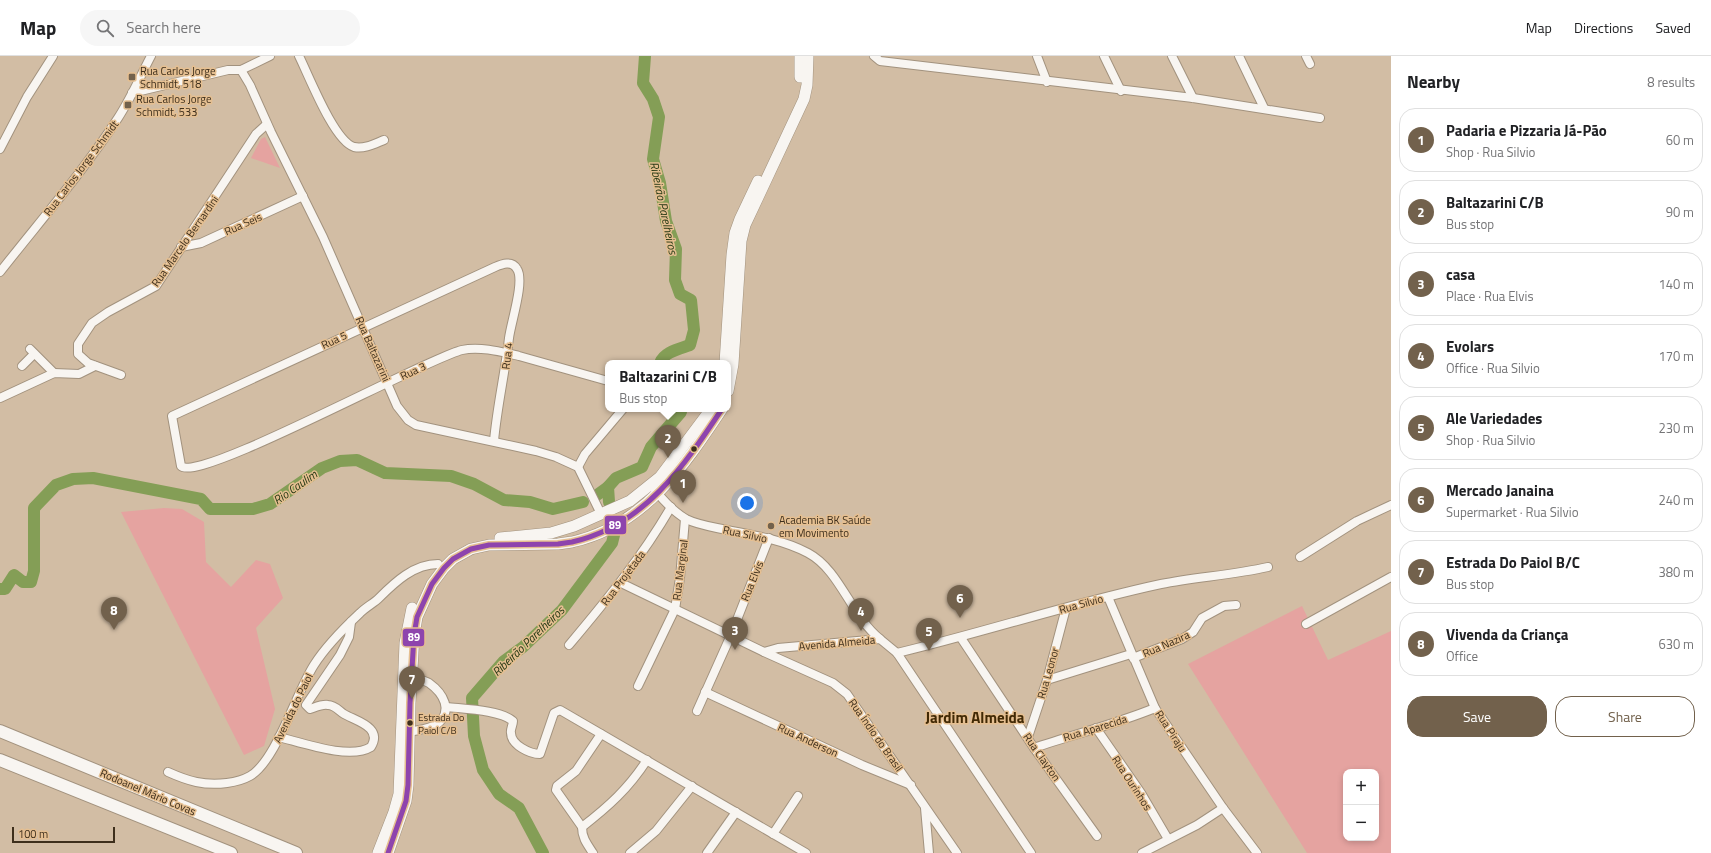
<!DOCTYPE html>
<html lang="en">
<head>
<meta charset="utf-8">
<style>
  body { margin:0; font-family:"Titillium Web",sans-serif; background:#f6f6f6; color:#202124 }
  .controls { position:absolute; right:12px; bottom:12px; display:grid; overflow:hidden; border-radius:8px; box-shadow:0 2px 6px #0003 }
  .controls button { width:36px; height:36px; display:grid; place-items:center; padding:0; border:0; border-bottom:1px solid #e0e0e0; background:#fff; color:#202124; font:20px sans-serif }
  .scale { position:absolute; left:12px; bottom:10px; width:103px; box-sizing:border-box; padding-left:4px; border:2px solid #3e2f1c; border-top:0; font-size:11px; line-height:14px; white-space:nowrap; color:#3e2f1c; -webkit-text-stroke:3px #e5bf91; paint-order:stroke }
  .you { position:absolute; left:747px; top:447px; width:14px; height:14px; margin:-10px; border:3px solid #fff; border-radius:50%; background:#1a73e8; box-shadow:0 0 0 6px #1a73e833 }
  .badge { display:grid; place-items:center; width:26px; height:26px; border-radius:50%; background:#72614c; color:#fff; font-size:13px; font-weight:700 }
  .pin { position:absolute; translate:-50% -33px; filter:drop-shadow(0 1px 2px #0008) }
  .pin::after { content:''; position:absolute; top:21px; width:14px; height:12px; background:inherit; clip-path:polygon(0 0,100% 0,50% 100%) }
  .popup { position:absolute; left:605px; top:304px; width:126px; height:52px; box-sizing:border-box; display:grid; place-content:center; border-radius:8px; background:#fff; filter:drop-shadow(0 1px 3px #0005); font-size:13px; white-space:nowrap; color:#757577 }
  .popup b { font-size:15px; color:#202124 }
  .popup::after { content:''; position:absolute; left:50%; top:100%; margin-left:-8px; border:8px solid transparent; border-top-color:#fff }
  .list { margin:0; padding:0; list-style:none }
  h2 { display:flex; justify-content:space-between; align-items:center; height:52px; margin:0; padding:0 16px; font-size:17px }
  h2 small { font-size:13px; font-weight:400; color:#757577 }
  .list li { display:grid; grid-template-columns:26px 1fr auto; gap:12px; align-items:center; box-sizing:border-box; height:64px; margin:0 8px 8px; padding:0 8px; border:1px solid #e0e0e0; border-radius:16px }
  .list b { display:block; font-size:15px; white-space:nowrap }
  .list p { margin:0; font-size:13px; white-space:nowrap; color:#757577 }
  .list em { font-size:13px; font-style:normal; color:#757577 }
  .actions { display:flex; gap:8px; padding:12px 16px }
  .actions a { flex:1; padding:9px 0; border:1px solid #72614c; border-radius:16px; text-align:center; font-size:14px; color:#72614c }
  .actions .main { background:#72614c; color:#fff }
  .icon { flex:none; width:22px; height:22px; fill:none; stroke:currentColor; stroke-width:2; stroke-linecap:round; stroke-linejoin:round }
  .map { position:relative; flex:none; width:1391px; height:797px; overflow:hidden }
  header { display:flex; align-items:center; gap:24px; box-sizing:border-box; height:56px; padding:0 20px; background:#fff; border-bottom:1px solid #e0e0e0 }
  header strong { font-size:19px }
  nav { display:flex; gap:22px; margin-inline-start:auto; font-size:14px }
  .search { width:280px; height:36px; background:#f6f6f6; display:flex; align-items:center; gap:10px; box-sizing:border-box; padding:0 14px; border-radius:22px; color:#757577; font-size:15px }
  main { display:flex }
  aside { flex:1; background:#fff }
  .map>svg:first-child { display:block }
  .green { fill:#e5a3a0; fill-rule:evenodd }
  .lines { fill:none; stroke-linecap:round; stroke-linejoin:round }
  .river { stroke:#849e56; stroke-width:12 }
  .minor-casing { stroke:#a2927e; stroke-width:10 }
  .major-casing { stroke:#a2927e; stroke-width:12 }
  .highway-casing { stroke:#a2927e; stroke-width:14 }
  .minor { stroke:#f8f5f1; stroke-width:8 }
  .major { stroke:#f8f5f1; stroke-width:11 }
  .highway { stroke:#f8f5f1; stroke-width:12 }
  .bus-1-casing { stroke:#e5bf91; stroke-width:8 }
  .bus-1 { stroke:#8e44ad; stroke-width:5 }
  .poi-dot { fill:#72614c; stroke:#e5bf91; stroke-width:1.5 }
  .bus-dot { fill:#3e2f1c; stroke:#e5bf91; stroke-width:1.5 }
  .labels { text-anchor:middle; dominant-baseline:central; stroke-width:3; stroke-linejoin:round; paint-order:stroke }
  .bus-label { font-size:10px; fill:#3e2f1c; stroke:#e5bf91; text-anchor:start }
  .poi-label { font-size:11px; fill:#3e2f1c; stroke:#e5bf91; text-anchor:start }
  .street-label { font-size:11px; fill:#3e2f1c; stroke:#e5bf91 }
  .water-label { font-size:12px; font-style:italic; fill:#263914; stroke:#e5bf91 }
  .district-label { font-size:15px; font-weight:bold; fill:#412905; stroke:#e5bf91 }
  .line-badge { stroke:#e5bf91; stroke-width:1.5 }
  .badge-label { font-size:11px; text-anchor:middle; font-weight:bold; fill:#fff }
</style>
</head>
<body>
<header>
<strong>Map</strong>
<div class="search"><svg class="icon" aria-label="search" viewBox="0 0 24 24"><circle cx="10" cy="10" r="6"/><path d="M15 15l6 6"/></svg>Search here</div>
<nav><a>Map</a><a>Directions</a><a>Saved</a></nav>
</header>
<main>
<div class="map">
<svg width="1391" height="797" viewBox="0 0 1391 797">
  <rect width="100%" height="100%" fill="#d2bda4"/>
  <g class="green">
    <polygon points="265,81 280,112 251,102 261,83"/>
    <polygon points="164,452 182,453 204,466 206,506 231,531 256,504 270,508 283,542 256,572 275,653 264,690 244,699 121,456"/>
    <path d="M 1302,550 L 1328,604 L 1391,575 L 1391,797 L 1307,797 L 1188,608 ZM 1346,716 L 1376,716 L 1376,782 L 1346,782 Z"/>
  </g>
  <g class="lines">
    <g class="river">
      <path d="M 645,0 L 643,27 L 653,43 L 659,61 L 653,103 L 660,127 L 666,165 L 676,193 L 675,224 L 680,238 L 691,244 L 694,274 L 690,289 C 679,293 664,296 660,307"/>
      <polyline points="608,431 609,446"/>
      <polyline points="597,439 608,431 616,422 642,411 651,391 681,356 680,353"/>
      <polyline points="0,533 5,533 14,519 23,526 31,526 34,515 34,452 56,429 73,423 93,422 201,443 210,453 253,453 270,448 322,412 340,405 357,404 385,417 451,420 474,428 504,444 530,446 553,453 583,446"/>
      <polyline points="543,797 519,752 499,738 483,714 474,680 472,642 504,605 523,591 562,554 612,487 614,479"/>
    </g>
    <defs>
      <g id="minor">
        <path d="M 299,0 C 309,20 334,85 354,91 C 365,93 374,88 384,84"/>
        <polyline points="874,0 880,5 1193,42 1320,62"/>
        <polyline points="1037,0 1047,26"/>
        <polyline points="1104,0 1121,35"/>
        <polyline points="1172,0 1193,42"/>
        <polyline points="1239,0 1264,52"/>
        <polyline points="1306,0 1310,8"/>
        <polyline points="241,14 250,29 271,76 323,181 397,350 408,364 416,369 536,395 556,401 578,411 601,458"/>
        <polyline points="132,37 228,14 241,14 270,0"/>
        <polyline points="0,93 27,41 53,0"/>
        <polyline points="181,191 201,187 303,140"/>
        <path d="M 0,216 C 40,165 83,116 118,62 C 131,42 140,21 151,0"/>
        <polyline points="30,293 54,317"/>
        <polyline points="22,310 34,298"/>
        <polyline points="121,319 88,307 78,298 78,288 92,267 108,256 156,230 256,78 267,68"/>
        <polyline points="0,342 54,317 79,318 95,310"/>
        <path d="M 494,385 C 497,351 505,317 509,282 C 511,266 525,225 517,213 C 512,204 502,208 495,211 L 172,360 L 181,410 C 197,428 425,303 462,294 C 480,290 502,296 519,300 L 608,325"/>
        <polyline points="578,411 585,398 623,353"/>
        <path d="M 655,434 C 663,444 674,456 686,463 C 698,469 713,471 727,474 C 754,479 783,484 808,497 C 840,514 851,560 880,583"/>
        <polyline points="1300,501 1357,465 1391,449"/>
        <polyline points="621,527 764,596 778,592 880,583 897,597 1031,797"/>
        <polyline points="1108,541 1155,652 1223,752 1257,797"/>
        <polyline points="1306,568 1391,521"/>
        <polyline points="961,582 1034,692 1097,780"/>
        <path d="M 569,589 C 606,545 642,501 671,451"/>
        <polyline points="764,596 833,627 847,638 957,797"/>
        <path d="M 897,597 C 985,576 1072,547 1161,528 C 1196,521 1233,519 1268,511"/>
        <polyline points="1133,602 1182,583 1193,576 1202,562 1224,550 1236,549"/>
        <polyline points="1047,624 1131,598"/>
        <polyline points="638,630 675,553 680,522 685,463"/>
        <polyline points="705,636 862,709 911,729"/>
        <path d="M 447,651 C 464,653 500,654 513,665 C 513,669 510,674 511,677 C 511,689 530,698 540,698 L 554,657 L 560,654 L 806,797"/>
        <polyline points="697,655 731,579 769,482"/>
        <polyline points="1096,672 1141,737 1168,783"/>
        <path d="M 409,676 C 417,674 430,673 437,668 C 454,655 443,637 429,627 C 424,624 417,623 411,621"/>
        <path d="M 601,678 L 576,715 L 557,730 L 556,734 L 582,771 C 609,750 628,733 647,704"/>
        <path d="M 279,681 C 303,687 350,704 371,691 C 383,671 356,665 344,658 C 339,655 335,649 328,649 C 322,648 316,651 310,653 L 306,649 L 340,599 L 349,581 L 351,566"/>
        <polyline points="1028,681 1047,624 1066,552"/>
        <path d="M 1034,692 C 1075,678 1116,668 1155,652"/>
        <path d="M 168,716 C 188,725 204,730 227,727 C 234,726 243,724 250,720 C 276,705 296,637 314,609 C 326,590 344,572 360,557 C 366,551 374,547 379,542 C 395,526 414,508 438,508"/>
        <polyline points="925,752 929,797"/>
        <path d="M 582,771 C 582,782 587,788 593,797"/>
        <polyline points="773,778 798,740"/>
        <polyline points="630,797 656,775 692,730"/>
        <polyline points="707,797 736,756"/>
        <polyline points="1142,797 1197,769 1223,752"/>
      </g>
      <g id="major">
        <polyline points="800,0 800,21"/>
        <polyline points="725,307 732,199 735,177 740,163 758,125"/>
        <polyline points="728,335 733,308 741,185 745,169 804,43 807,29 808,0"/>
        <polyline points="500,482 551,477 574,470 630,445 660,421 711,353"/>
        <polyline points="378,797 394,756 399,738 405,587 412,552"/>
        <path d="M 388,797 L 406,745 L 408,729 L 410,647 L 414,579 L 417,561 L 432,528 L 444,512 L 453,503 L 471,493 L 489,489 L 558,488 L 572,486 C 644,470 684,410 722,353"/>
      </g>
      <g id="highway">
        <polyline points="0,675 296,797"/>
        <polyline points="0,704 231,797"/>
      </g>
    </defs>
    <use href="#minor" class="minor-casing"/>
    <use href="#major" class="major-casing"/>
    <use href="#highway" class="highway-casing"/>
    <use href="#minor" class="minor"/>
    <use href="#major" class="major"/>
    <use href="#highway" class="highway"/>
    <defs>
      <path id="bus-1" d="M 388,797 L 406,745 L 408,729 L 410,647 L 414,579 L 417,561 L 432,528 L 444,512 L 453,503 L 471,493 L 489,489 L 558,488 L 572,486 C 644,470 684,410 722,353"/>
    </defs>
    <use href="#bus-1" class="bus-1-casing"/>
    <use href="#bus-1" class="bus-1"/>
  </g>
  <g class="poi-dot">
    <rect x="128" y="17" width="8" height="8" rx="2"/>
    <rect x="124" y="45" width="8" height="8" rx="2"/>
    <circle cx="771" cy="470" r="4"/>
  </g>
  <g class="bus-dot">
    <circle cx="694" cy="393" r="3.5"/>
    <circle cx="410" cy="667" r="3.5"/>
  </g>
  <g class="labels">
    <g class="bus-label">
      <text x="418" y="661">Estrada Do<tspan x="418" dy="13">Paiol C/B</tspan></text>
    </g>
    <g class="poi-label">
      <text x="140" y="15">Rua Carlos Jorge<tspan x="140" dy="13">Schmidt, 518</tspan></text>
      <text x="136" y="43">Rua Carlos Jorge<tspan x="136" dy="13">Schmidt, 533</tspan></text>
      <text x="779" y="464">Academia BK Saúde<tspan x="779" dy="13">em Movimento</tspan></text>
    </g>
    <g class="street-label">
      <text transform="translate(81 112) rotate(-53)">Rua Carlos Jorge Schmidt</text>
      <text transform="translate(243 168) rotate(-24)">Rua Seis</text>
      <text transform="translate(185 185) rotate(-55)">Rua Marcelo Bernardini</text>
      <text transform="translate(334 284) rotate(-25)">Rua 5</text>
      <text transform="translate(373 293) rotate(66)">Rua Baltazarini</text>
      <text transform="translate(507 300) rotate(-84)">Rua 4</text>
      <text transform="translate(413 315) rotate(-25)">Rua 3</text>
      <text transform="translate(745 478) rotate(12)">Rua Silvio</text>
      <text transform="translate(680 514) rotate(-83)">Rua Marginal</text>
      <text transform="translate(623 522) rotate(-53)">Rua Projetada</text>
      <text transform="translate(752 525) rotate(-68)">Rua Elvis</text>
      <text transform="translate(1081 548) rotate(-15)">Rua Silvio</text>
      <text transform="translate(837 587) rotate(-5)">Avenida Almeida</text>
      <text transform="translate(1166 588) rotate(-24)">Rua Nazira</text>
      <text transform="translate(1048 617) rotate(-74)">Rua Leonor</text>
      <text transform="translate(293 652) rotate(-64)">Avenida do Paiol</text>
      <text transform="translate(1095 672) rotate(-17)">Rua Aparecida</text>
      <text transform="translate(1171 675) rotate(57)">Rua Piraju</text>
      <text transform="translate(876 679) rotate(55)">Rua Índio do Brasil</text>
      <text transform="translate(808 684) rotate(25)">Rua Anderson</text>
      <text transform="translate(1042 701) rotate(55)">Rua Clayton</text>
      <text transform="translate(1132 727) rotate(57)">Rua Ourinhos</text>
      <text transform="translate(148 736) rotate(23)">Rodoanel Mário Covas</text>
    </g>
    <g class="water-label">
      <text transform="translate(664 152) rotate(78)">Ribeirão Parelheiros</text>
      <text transform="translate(295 431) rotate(-35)">Rio Caulim</text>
      <text transform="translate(528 585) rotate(-44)">Ribeirão Parelheiros</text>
    </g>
    <g class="district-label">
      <text x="975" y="661">Jardim Almeida</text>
    </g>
  </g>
  <g class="line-badge">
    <rect x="604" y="459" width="23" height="20" rx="4" fill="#8e44ad"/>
    <rect x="402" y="572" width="23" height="19" rx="4" fill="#8e44ad"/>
  </g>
  <g class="badge-label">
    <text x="615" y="473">89</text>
    <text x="414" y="585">89</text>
  </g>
</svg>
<div class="controls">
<button>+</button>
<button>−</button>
</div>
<div class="scale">100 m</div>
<div class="you"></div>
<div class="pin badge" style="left:683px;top:447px">1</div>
<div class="pin badge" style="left:668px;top:402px">2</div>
<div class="popup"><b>Baltazarini C/B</b>Bus stop</div>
<div class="pin badge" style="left:735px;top:594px">3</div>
<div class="pin badge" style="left:861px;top:575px">4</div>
<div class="pin badge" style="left:929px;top:595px">5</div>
<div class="pin badge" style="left:960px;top:562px">6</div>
<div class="pin badge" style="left:412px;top:643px">7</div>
<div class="pin badge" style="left:114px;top:574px">8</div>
</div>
<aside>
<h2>Nearby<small>8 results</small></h2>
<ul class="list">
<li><span class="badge">1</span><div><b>Padaria e Pizzaria Já-Pão</b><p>Shop · Rua Silvio</p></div><em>60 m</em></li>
<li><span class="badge">2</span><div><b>Baltazarini C/B</b><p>Bus stop</p></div><em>90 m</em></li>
<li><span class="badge">3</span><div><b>casa</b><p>Place · Rua Elvis</p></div><em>140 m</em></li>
<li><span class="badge">4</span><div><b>Evolars</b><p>Office · Rua Silvio</p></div><em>170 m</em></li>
<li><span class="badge">5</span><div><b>Ale Variedades</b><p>Shop · Rua Silvio</p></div><em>230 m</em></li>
<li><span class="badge">6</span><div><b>Mercado Janaina</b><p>Supermarket · Rua Silvio</p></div><em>240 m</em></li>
<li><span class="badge">7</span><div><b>Estrada Do Paiol B/C</b><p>Bus stop</p></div><em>380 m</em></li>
<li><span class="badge">8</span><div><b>Vivenda da Criança</b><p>Office</p></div><em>630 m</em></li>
</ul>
<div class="actions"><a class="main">Save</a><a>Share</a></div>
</aside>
</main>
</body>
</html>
